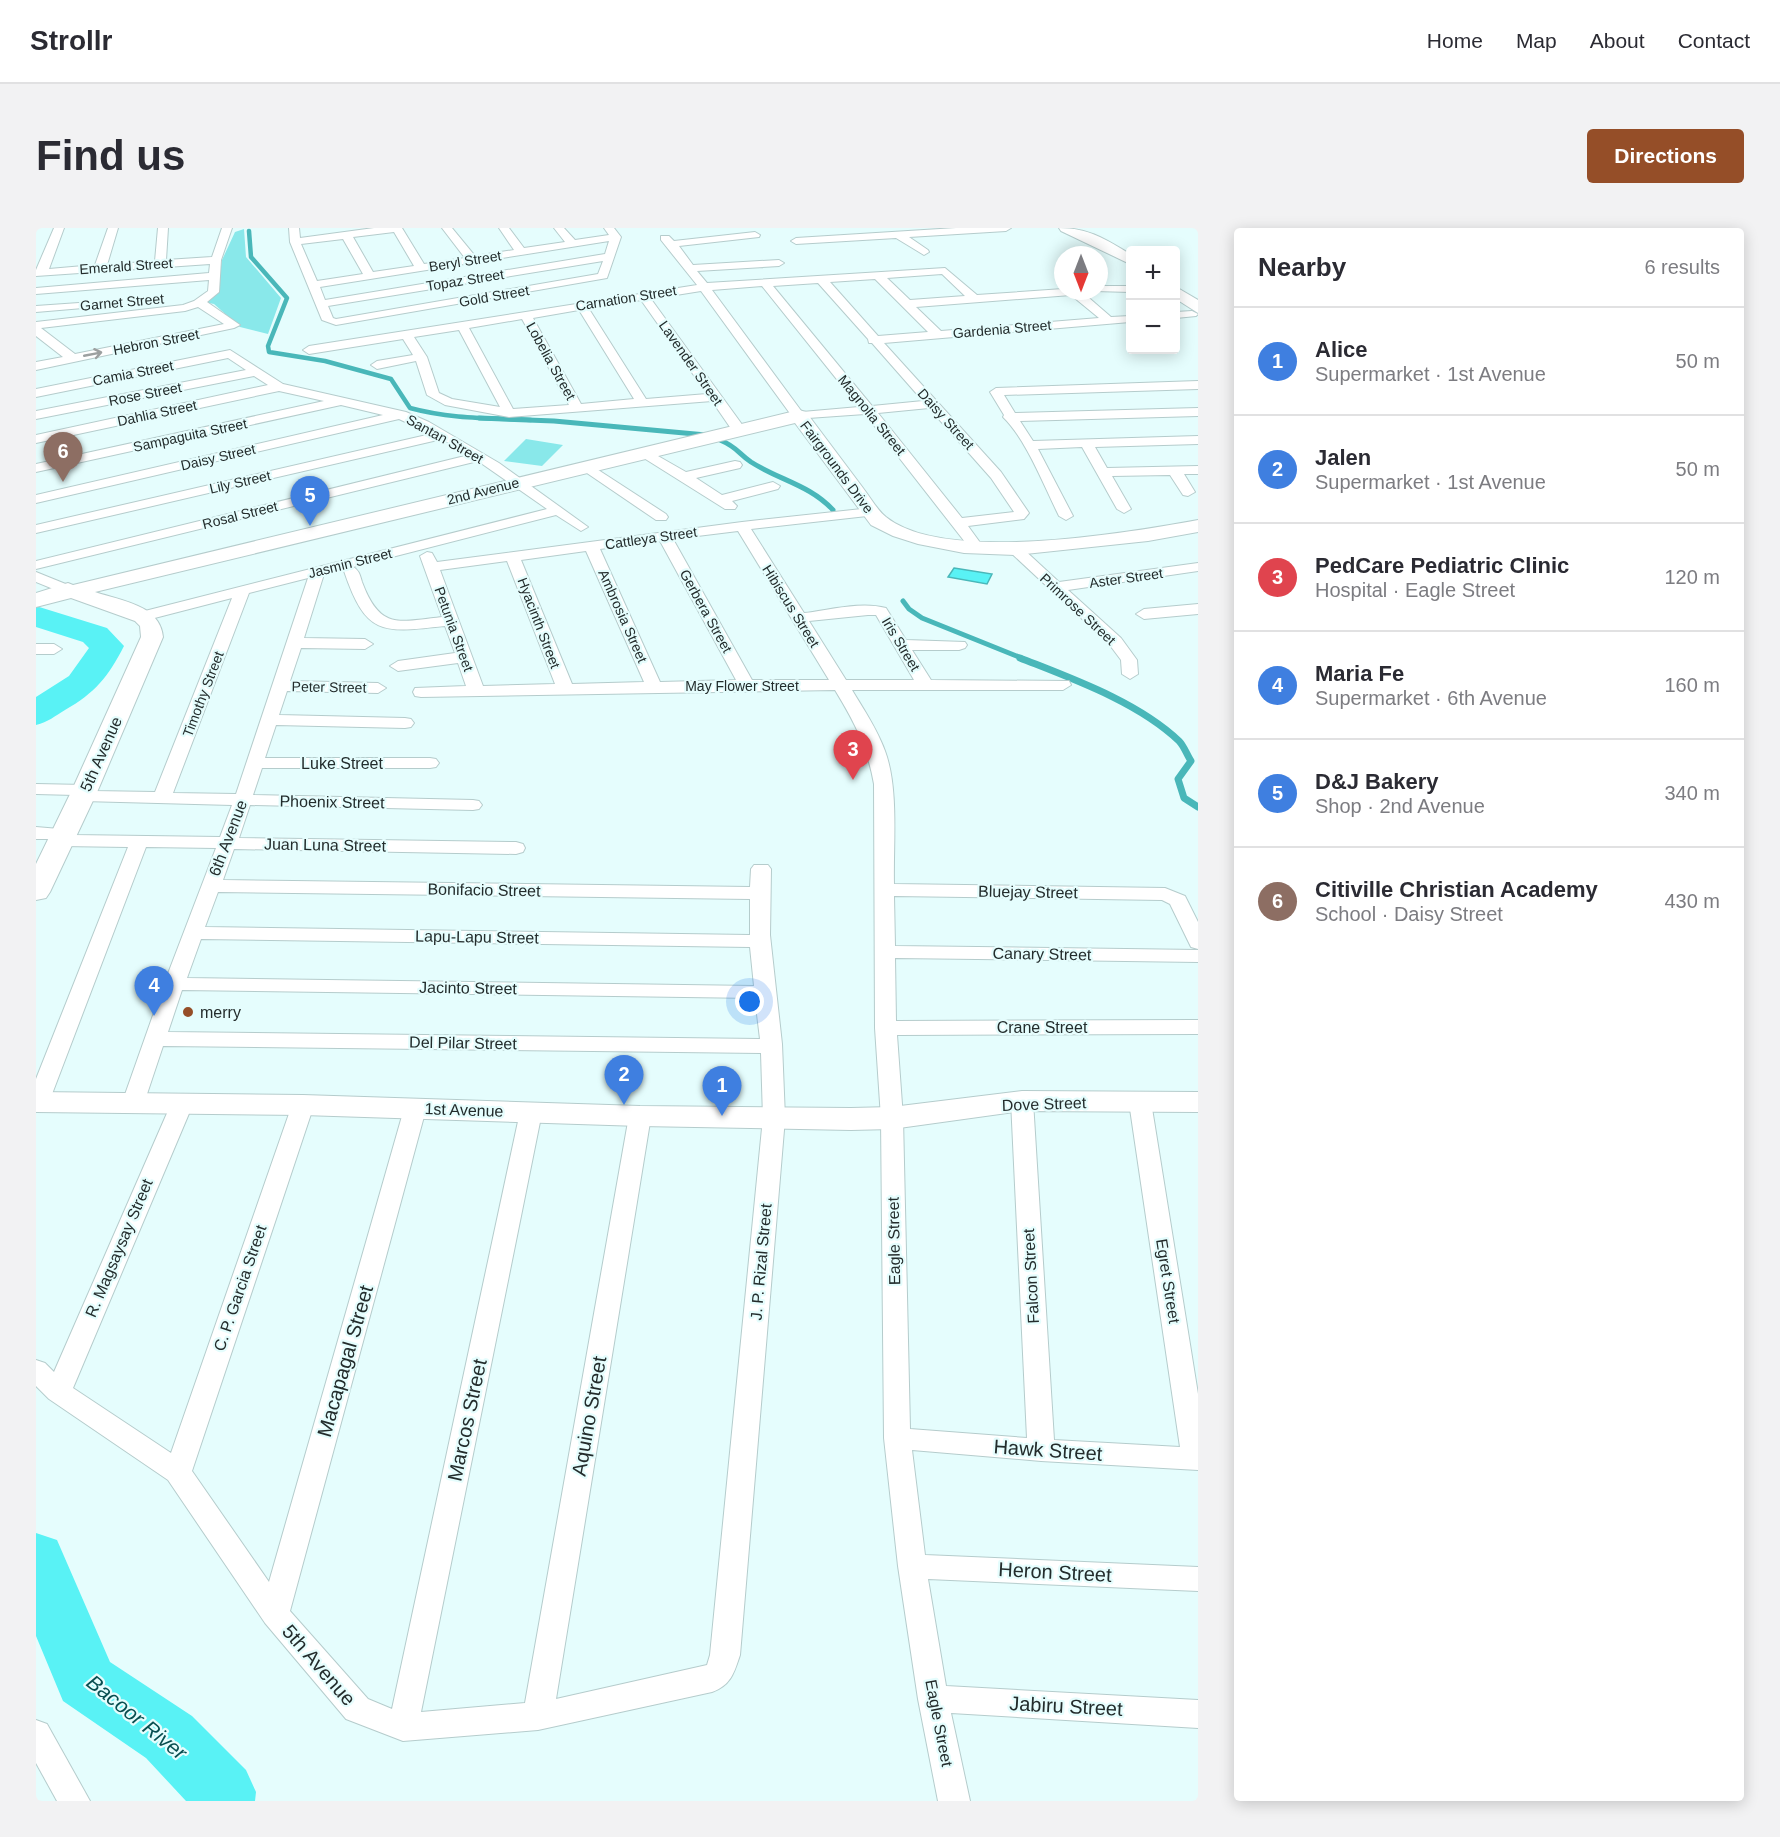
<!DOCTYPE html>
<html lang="en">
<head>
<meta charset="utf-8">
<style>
  body { margin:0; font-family:Helvetica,sans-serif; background:#f2f2f3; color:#2b2b33 }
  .controls { position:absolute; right:18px; top:18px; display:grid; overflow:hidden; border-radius:6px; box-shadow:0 3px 15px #0003 }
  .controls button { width:54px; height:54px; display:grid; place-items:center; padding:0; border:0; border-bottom:2px solid #e1e1e2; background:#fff; color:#2b2b33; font:30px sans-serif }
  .compass { position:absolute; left:1018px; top:18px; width:54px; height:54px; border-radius:50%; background:#fff; box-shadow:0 3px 15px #0003; rotate:180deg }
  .you { position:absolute; left:714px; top:774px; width:21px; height:21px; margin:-15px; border:4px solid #fff; border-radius:50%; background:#1a73e8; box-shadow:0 0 0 9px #1a73e833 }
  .badge { display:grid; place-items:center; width:39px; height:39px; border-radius:50%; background:#954e28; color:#fff; font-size:20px; font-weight:700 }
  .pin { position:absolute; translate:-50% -50px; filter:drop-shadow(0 2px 3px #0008) }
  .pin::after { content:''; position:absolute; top:32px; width:21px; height:18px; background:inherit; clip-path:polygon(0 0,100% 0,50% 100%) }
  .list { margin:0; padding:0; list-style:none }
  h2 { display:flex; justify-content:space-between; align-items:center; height:78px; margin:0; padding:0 24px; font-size:26px }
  h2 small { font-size:20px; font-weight:400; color:#7c7c81 }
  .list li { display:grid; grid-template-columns:39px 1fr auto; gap:18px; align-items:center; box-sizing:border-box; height:108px; padding:0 24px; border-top:2px solid #e1e1e2 }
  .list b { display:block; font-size:22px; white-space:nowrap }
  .list p { margin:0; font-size:20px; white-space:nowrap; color:#7c7c81 }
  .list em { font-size:20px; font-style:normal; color:#7c7c81 }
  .map { position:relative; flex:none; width:1162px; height:1573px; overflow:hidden; border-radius:6px }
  header { display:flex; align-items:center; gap:36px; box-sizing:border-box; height:84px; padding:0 30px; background:#fff; border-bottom:2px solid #e1e1e2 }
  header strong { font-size:28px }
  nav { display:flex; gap:33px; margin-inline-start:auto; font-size:21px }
  .intro { display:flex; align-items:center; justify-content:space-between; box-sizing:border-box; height:144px; padding:0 36px }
  h1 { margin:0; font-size:42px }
  .button { padding:15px 27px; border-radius:6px; background:#954e28; color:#fff; font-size:21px; font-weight:700 }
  main { display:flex; gap:36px; padding:0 36px }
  aside { flex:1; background:#fff; border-radius:6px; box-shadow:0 3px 15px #0003 }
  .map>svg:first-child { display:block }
  .green { fill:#89e8ea }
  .water { fill:#59f2f5; stroke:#49b7b9; stroke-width:1.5 }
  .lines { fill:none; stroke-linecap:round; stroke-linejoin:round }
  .stream-far2 { stroke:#49b7b9; stroke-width:4.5 }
  .stream-far1 { stroke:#49b7b9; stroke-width:5 }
  .stream { stroke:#49b7b9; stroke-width:7 }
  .river { fill:#59f2f5; fill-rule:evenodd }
  .street-casing { stroke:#b5cccc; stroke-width:2 }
  .secondary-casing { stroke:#b5cccc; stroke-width:2 }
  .street { fill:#fff; fill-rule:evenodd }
  .secondary { fill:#fff; fill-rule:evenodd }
  .oneway { stroke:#9ca0a0 }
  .poi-dot { fill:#954e28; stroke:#e5fdfd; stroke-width:2 }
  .labels { text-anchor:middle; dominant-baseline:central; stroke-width:4.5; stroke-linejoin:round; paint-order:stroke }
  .far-street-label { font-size:14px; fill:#232c2c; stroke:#e5fdfd }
  .street-label { font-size:16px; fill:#232c2c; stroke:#e5fdfd }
  .poi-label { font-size:16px; fill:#232c2c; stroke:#e5fdfd; text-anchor:start }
  .near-street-label { font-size:20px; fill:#232c2c; stroke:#e5fdfd }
  .near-water-label { font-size:21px; font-style:italic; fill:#084e50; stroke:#e5fdfd }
</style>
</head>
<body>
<header>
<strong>Strollr</strong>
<nav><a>Home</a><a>Map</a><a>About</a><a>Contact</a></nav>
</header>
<div class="intro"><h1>Find us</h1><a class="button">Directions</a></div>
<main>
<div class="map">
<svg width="1162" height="1573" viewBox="0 0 1162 1573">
  <rect width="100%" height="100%" fill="#e5fdfd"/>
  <g class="green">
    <polygon points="208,1 210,29 245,70 232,106 204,99 178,76 168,74 181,63 186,32 199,4"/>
    <polygon points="490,211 527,217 506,238 468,233"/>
  </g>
  <polygon class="water" points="918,340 956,346 951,356 912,349"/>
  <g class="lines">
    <path class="stream-far2" d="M 213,3 L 215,29 L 251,70 L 232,118 L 233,124 L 289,133 L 355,151 L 374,180 C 414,191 454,190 495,192"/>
    <g class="stream-far1">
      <polyline points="443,190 518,193 670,207"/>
      <path d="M 684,212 C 701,219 702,225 715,234 C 743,252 774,257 797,282"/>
      <polyline points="867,373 873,381 886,390 988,431"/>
    </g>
    <path class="stream" d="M 984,430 C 1037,451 1102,474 1143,513 C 1148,518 1151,527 1155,533 L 1142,551 L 1148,570 L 1162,579"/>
    <g class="river">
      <path d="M 0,378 L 71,400 L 88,418 C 72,449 59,465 29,482 C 19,488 12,494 0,497 L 0,469 L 33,448 L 53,420 L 47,414 L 0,399 Z"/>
      <polygon points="0,1305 21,1312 74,1434 156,1488 210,1542 220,1564 219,1573 150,1573 110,1530 27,1473 0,1408"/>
    </g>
    <defs>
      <g id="street">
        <path d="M 18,0 L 28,0 L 13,41 L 59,37 L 72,0 L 82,0 L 71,37 L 119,33 L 122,0 L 132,0 L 130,32 L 176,29 L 186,0 L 196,0 L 185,32 L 183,64 L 171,74 L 204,97 L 198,100 L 0,142 L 0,134 L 27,129 L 0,108 L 0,94 L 147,77 L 158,73 L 172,63 L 173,52 L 0,66 L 0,60 L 173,45 L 174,36 L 0,48 L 0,42 ZM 162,79 L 188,96 L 39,126 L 5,100 L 149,83 Z"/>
        <path d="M 253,0 L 263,0 L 264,10 L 338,0 L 366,0 L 388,36 L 429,30 L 406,0 L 416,0 L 439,28 L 478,22 L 463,0 L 473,0 L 488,20 L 529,14 L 518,0 L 528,0 L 539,12 L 573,7 L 568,0 L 578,0 L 585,9 L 571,50 L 300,97 L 286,92 L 254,14 ZM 358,4 L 378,38 L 337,44 L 317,9 ZM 307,11 L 327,46 L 281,53 L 265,16 ZM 573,13 L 569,26 L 289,72 L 284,59 ZM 567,33 L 562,46 L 300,91 L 297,90 L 292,78 Z"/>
        <polygon points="920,0 975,0 970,3 873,9 892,22 893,24 888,27 860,10 760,16 755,13 760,10"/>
        <path d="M 719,4 L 724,7 L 723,9 L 643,18 L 657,37 L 743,32 L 748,35 L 743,38 L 661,43 L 671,55 L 909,40 L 941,67 L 1027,61 L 1027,63 L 1045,63 L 1075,89 L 1094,88 L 1094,94 L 848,115 L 965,244 L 993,285 L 988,291 L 932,298 L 948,320 L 941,324 L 936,323 L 829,186 L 758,191 L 665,63 L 615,71 L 710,202 L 708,205 L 698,205 L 676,173 L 473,189 L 409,177 L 391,167 L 380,133 L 341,141 L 335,137 L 341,133 L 377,127 L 367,111 L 273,126 L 267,122 L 273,118 L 661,57 L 625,12 L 625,8 L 633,8 L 638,13 ZM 906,46 L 929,68 L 874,72 L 851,50 ZM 839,51 L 892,104 L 842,108 L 794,54 ZM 782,55 L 832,111 L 833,115 L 836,115 L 887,173 L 836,178 L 737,58 ZM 726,58 L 823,179 L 766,184 L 676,62 ZM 1035,67 L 1063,90 L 905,103 L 880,79 ZM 605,72 L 671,166 L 610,171 L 553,81 ZM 543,82 L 598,171 L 545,176 L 497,90 ZM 486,91 L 533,177 L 477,181 L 433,100 ZM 423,102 L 464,179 L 416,171 L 403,165 L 391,129 L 378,109 ZM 893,180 L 955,250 L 978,284 L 926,290 L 842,185 Z"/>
        <polygon points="1063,58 1094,58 1094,64 1059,63 1063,63"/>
        <polygon points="43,75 47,76 47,80 0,84 0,78"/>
        <polygon points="1156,83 1162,86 1160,88 1140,90 1140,84"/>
        <path d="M 194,122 L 247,156 L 370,184 L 393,194 L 463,235 L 552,299 L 545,303 L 520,287 L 317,339 C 323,342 324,347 326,354 C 344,402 362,394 406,389 L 384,328 L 391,324 L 396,325 L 401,334 L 706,294 L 835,280 L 840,281 L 842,284 L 840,287 L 715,301 L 768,385 C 794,382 825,373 850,380 L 870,412 L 929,414 L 931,417 L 929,420 L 923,422 L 876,422 L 895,452 L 1033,453 L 1035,457 L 1027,462 L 816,462 C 828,482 841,501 849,523 C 863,561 857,615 858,656 L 1129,660 L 1149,668 L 1162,694 L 1162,721 L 1155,719 L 1134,676 L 1126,672 L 858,668 L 859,718 L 1162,722 L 1162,734 L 859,730 L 860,793 L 1162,792 L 1162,806 L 861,807 L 867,890 L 874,1201 L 991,1210 L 975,873 L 978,868 L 986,866 L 994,868 L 997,873 L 1018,1212 L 1144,1219 L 1093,874 L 1096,869 L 1104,867 L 1112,869 L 1115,874 L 1162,1166 L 1162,1242 L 1005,1233 L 876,1222 L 889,1327 L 1162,1339 L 1162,1363 L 892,1351 L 910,1458 L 1162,1472 L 1162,1500 L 915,1485 L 934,1573 L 902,1573 L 882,1471 L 862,1338 L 848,1210 L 845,890 L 839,800 L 838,556 C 831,518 819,495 799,462 L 385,469 L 379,468 L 377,464 L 379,460 L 430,458 L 422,435 L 362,443 L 354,438 L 362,433 L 419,425 L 409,398 C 346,405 330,408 308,343 L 309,341 L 288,346 L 268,410 L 329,411 L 337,416 L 329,421 L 265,420 L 254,453 L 342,455 L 350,460 L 342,465 L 251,463 L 243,487 L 369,490 L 375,491 L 378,495 L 375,499 L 369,500 L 240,497 L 229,530 L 394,530 L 400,531 L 403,535 L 400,539 L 394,540 L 226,540 L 217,567 L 437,572 L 443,573 L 446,577 L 443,581 L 437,582 L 214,577 L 203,610 L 480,614 L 487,616 L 489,620 L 487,624 L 480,626 L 198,621 L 187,652 L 714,659 L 715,641 L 718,637 L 732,637 L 735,641 L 734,707 L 746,816 L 749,890 L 704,1427 C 698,1445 695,1457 676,1464 L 502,1502 L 367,1513 L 310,1491 L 229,1395 L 132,1252 L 13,1171 L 0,1158 L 0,1132 L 9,1135 L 18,1144 L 135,876 L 138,871 L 146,869 L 154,871 L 157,876 L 37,1160 L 135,1225 L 256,877 L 259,872 L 267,870 L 275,872 L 278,877 L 156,1243 L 233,1354 L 368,881 L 371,876 L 379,874 L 387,876 L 390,881 L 254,1383 L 332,1471 L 356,1481 L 484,884 L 487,879 L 495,877 L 503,879 L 506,884 L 385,1484 L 489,1475 L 593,888 L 596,883 L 604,881 L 612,883 L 615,888 L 520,1471 L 671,1437 L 674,1427 L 727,890 L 725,825 L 127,818 L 108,875 L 105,880 L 97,882 L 89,880 L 86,875 L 128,756 L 180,620 L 110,619 L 13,874 L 10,879 L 0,881 L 0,851 L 92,619 L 25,618 L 18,616 L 16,611 L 0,611 L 0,599 L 35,602 L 37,607 L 184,609 L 196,577 L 47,573 L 41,572 L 39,567 L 0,566 L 0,556 L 49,557 L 55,558 L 57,563 L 119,564 L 196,370 L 107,393 L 99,388 L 101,385 L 511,281 L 442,233 L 0,341 L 0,333 L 433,227 L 406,211 L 0,305 L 0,297 L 395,206 L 363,191 L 0,275 L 0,267 L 347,187 L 305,177 L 0,244 L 0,236 L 288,173 L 243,163 L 0,215 L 0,207 L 232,157 L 218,148 L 0,191 L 0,183 L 210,142 L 192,130 L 0,169 L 0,161 ZM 702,303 L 793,452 L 716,452 L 637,311 ZM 624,313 L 700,452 L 624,454 L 564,321 ZM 550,323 L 608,454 L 536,456 L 485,332 ZM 471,333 L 519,456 L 447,458 L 404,342 ZM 272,350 L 200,566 L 137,565 L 213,365 ZM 832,387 L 840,387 L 878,452 L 810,452 L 773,393 ZM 182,664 L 714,671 L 714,707 L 169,699 ZM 165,711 L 714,719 L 718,758 L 151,750 ZM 146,762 L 719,770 L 724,811 L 132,804 Z"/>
        <path d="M 1162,153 L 1162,161 L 968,167 L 979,185 L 1162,180 L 1162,188 L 984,193 L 997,213 L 1162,208 L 1162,216 L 1059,219 L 1071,240 L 1162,238 L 1162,246 L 1148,246 L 1159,264 L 1152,268 L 1147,267 L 1134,247 L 1076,248 L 1095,281 L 1088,285 L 1081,281 L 1046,219 L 1002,221 L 1037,288 L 1030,292 L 1023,288 C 1008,258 990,211 967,189 L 968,187 L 954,164 L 960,160 Z"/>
        <polygon points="608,220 650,244 699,233 704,234 706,237 704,240 660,250 686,267 737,254 744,258 742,261 696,273 701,278 699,281 689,281 603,227 601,224"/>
        <polygon points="550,234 630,286 632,289 630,292 620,292 545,241 543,238"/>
        <polygon points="979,317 984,318 1023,354 1162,335 1162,343 1032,362 1085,410 1101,432 1102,446 1094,451 1086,446 1085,432 1073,416 974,324 972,321 974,318"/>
        <polygon points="0,344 37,359 40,362 32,367 0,354"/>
        <polygon points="1162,376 1162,386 1108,391 1100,386 1108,381"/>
        <polygon points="0,416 18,416 26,421 18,426 0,426"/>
        <polygon points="0,1492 11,1496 54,1573 21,1573 0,1535"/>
      </g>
      <g id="secondary">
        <path d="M 1023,0 C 1053,0 1069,11 1094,26 L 1094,36 L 1025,3 Z"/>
        <polygon points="1140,59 1162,72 1162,85 1140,71"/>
        <path d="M 763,182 L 770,184 C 789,209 808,235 827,260 C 834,269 841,282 850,289 C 908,336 1091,305 1162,292 L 1162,304 L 1112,313 L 979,327 L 928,325 L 882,316 L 857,308 L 835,297 L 759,195 L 59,364 C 86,373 124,377 127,409 L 62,562 L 14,664 L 10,670 L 0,672 L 0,636 L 36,562 L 105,409 L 104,398 L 99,393 L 35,370 L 0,379 L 0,365 L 32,355 L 37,357 Z"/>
        <polygon points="986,863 1162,864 1162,884 986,883 856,901 815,902 604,898 267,887 0,884 0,864 267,867 604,878 815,880 856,879"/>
      </g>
    </defs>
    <use href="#street" class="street-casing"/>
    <use href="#secondary" class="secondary-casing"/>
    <use href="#street" class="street"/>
    <use href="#secondary" class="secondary"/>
  </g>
  <defs><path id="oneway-shaft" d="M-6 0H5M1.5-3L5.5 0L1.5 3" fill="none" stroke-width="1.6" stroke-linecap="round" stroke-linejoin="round" transform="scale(1.5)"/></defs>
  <use class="oneway" href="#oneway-shaft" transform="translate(57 126) rotate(-11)"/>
  <circle class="poi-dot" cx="152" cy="784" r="6"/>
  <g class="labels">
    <g class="far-street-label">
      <text transform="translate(429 33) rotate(-9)">Beryl Street</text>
      <text transform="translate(90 38) rotate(-4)">Emerald Street</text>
      <text transform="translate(429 52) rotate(-9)">Topaz Street</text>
      <text transform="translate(458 68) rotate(-10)">Gold Street</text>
      <text transform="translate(590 70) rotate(-9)">Carnation Street</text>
      <text transform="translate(86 74) rotate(-5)">Garnet Street</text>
      <text transform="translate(966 101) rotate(-5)">Gardenia Street</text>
      <text transform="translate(120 114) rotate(-11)">Hebron Street</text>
      <text transform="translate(515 133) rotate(61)">Lobelia Street</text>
      <text transform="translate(655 135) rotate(55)">Lavender Street</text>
      <text transform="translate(97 145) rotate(-11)">Camia Street</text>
      <text transform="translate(109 166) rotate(-11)">Rose Street</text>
      <text transform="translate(121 185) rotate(-12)">Dahlia Street</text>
      <text transform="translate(836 187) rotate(51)">Magnolia Street</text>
      <text transform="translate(910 191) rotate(48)">Daisy Street</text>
      <text transform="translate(154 207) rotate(-12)">Sampaguita Street</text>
      <text transform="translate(409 211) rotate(29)">Santan Street</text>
      <text transform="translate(182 229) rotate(-13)">Daisy Street</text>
      <text transform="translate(801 239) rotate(53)">Fairgrounds Drive</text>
      <text transform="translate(204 254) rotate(-13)">Lily Street</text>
      <text transform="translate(447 263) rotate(-14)">2nd Avenue</text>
      <text transform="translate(204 287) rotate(-14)">Rosal Street</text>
      <text transform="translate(615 310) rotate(-8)">Cattleya Street</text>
      <text transform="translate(314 335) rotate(-14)">Jasmin Street</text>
      <text transform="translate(1090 350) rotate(-8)">Aster Street</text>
      <text transform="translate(755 378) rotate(58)">Hibiscus Street</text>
      <text transform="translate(1042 381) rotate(43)">Primrose Street</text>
      <text transform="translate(670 383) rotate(61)">Gerbera Street</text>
      <text transform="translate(587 388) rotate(66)">Ambrosia Street</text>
      <text transform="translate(503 395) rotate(69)">Hyacinth Street</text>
      <text transform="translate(418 401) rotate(70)">Petunia Street</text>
      <text transform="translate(865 416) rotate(59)">Iris Street</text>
      <text x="706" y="458">May Flower Street</text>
      <text transform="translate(293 459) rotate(1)">Peter Street</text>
      <text transform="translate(167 466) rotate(-69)">Timothy Street</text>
    </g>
    <g class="street-label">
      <text transform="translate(65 526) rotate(-66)">5th Avenue</text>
      <text x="306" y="535">Luke Street</text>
      <text transform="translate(296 574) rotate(1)">Phoenix Street</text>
      <text transform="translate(192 610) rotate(-69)">6th Avenue</text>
      <text transform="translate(289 617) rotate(1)">Juan Luna Street</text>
      <text transform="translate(448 662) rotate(1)">Bonifacio Street</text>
      <text transform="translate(992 664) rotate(1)">Bluejay Street</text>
      <text transform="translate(441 709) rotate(1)">Lapu-Lapu Street</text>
      <text transform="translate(1006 726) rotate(1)">Canary Street</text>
      <text transform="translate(432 760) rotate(1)">Jacinto Street</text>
      <text x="1006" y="799">Crane Street</text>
      <text transform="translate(427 815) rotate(1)">Del Pilar Street</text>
      <text transform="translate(1008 876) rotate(-2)">Dove Street</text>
      <text transform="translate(428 882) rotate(2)">1st Avenue</text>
      <text transform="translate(858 1013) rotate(-91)">Eagle Street</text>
      <text transform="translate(83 1020) rotate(-67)">R. Magsaysay Street</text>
      <text transform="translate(725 1034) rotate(-85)">J. P. Rizal Street</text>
      <text transform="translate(995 1048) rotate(-93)">Falcon Street</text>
      <text transform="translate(1132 1053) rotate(81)">Egret Street</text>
      <text transform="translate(204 1060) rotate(-71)">C. P. Garcia Street</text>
      <text transform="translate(903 1495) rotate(79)">Eagle Street</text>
    </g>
    <g class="poi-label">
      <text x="164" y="784">merry</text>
    </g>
    <g class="near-street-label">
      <text transform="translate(309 1133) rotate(-74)">Macapagal Street</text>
      <text transform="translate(553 1188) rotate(-80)">Aquino Street</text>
      <text transform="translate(431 1192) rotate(-78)">Marcos Street</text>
      <text transform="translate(1012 1222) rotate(4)">Hawk Street</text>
      <text transform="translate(1019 1344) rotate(3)">Heron Street</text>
      <text transform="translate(283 1437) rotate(49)">5th Avenue</text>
      <text transform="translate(1030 1478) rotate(3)">Jabiru Street</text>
    </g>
    <g class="near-water-label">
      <text transform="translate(101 1489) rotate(39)">Bacoor River</text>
    </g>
  </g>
</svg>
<div class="controls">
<button>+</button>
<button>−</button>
</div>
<svg class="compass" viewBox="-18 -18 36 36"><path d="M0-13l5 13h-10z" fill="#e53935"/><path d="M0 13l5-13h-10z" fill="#7c7c81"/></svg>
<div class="you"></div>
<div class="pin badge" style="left:686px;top:888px;background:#3f7fe0">1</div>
<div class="pin badge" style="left:588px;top:877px;background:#3f7fe0">2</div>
<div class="pin badge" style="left:817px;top:552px;background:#e0444e">3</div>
<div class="pin badge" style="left:118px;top:788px;background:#3f7fe0">4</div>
<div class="pin badge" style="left:274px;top:298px;background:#3f7fe0">5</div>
<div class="pin badge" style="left:27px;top:254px;background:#8d6e63">6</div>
</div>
<aside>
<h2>Nearby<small>6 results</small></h2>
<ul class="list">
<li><span class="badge" style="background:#3f7fe0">1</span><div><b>Alice</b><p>Supermarket · 1st Avenue</p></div><em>50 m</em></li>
<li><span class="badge" style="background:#3f7fe0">2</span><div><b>Jalen</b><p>Supermarket · 1st Avenue</p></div><em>50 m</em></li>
<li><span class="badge" style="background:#e0444e">3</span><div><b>PedCare Pediatric Clinic</b><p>Hospital · Eagle Street</p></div><em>120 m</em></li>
<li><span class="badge" style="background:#3f7fe0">4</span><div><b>Maria Fe</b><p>Supermarket · 6th Avenue</p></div><em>160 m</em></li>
<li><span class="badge" style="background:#3f7fe0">5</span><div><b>D&amp;J Bakery</b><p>Shop · 2nd Avenue</p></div><em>340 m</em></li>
<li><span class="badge" style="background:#8d6e63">6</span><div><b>Citiville Christian Academy</b><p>School · Daisy Street</p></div><em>430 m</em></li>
</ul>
</aside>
</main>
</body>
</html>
